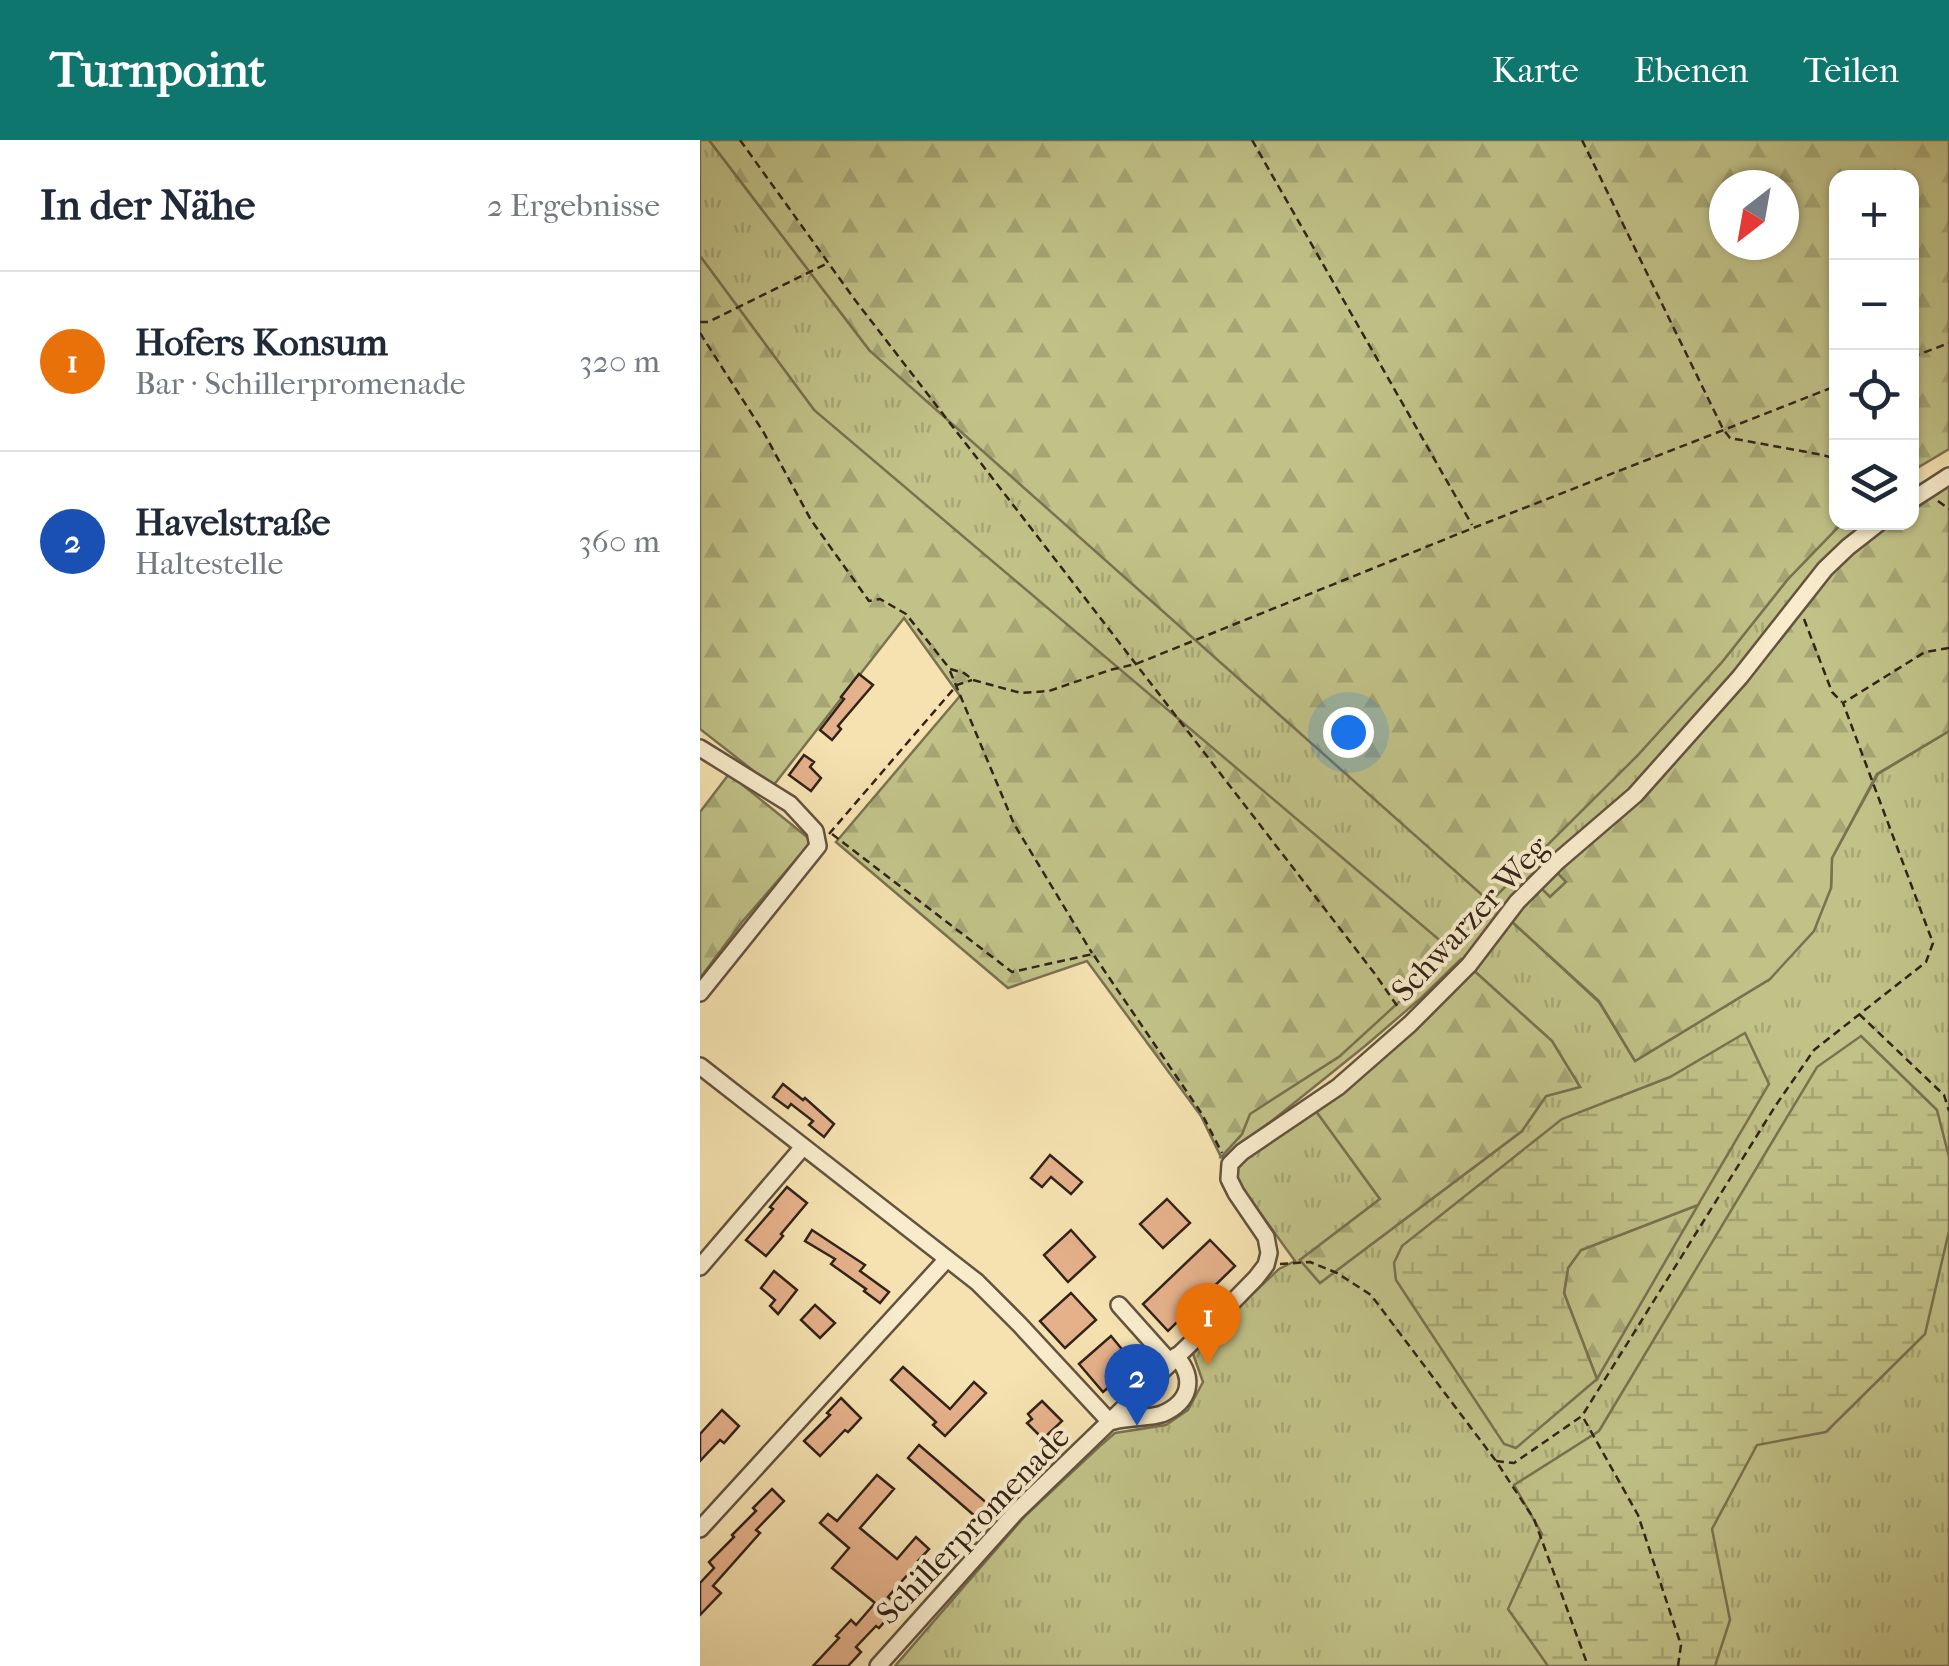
<!DOCTYPE html>
<html lang="de">
<head>
<meta charset="utf-8">
<style>
  body { margin:0; font-family:"IM FELL French Canon",serif; background:#f2f2f3; color:#1f2937 }
  .controls { position:absolute; right:30px; top:30px; display:grid; overflow:hidden; border-radius:20px; box-shadow:0 2px 8px #0004 }
  .controls button { width:90px; height:90px; display:grid; place-items:center; padding:0; border:0; border-bottom:2px solid #e0e1e3; background:#fff; color:#1f2937; font:50px sans-serif }
  .compass { position:absolute; left:1009px; top:30px; width:90px; height:90px; border-radius:50%; background:#fff; box-shadow:0 2px 8px #0004; rotate:211deg }
  .you { position:absolute; left:648px; top:592px; width:35px; height:35px; margin:-25px; border:8px solid #fff; border-radius:50%; background:#1a73e8; box-shadow:0 0 0 15px #1a73e833 }
  .badge { display:grid; place-items:center; width:65px; height:65px; border-radius:50%; background:#0f766e; color:#fff; font-size:32px; font-weight:700 }
  .pin { position:absolute; translate:-50% -82px; filter:drop-shadow(0 2px 5px #0008) }
  .pin::after { content:''; position:absolute; top:52px; width:35px; height:30px; background:inherit; clip-path:polygon(0 0,100% 0,50% 100%) }
  .list { margin:0; padding:0; list-style:none }
  h2 { display:flex; justify-content:space-between; align-items:center; height:130px; margin:0; padding:0 40px; font-size:42px }
  h2 small { font-size:32px; font-weight:400; color:#747a83 }
  .list li { display:grid; grid-template-columns:65px 1fr auto; gap:30px; align-items:center; box-sizing:border-box; height:180px; padding:0 40px; border-top:2px solid #e0e1e3 }
  .list b { display:block; font-size:38px; white-space:nowrap }
  .list p { margin:0; font-size:32px; white-space:nowrap; color:#747a83 }
  .list em { font-size:32px; font-style:normal; color:#747a83 }
  .icon { flex:none; width:55px; height:55px; fill:none; stroke:currentColor; stroke-width:2; stroke-linecap:round; stroke-linejoin:round }
  .map { position:relative; flex:none; width:1249px; height:1526px; overflow:hidden }
  header { display:flex; align-items:center; gap:60px; box-sizing:border-box; height:140px; padding:0 50px; background:#0f766e; color:#fff }
  header strong { font-size:48px }
  nav { display:flex; gap:55px; margin-inline-start:auto; font-size:35px }
  main { display:flex }
  aside { flex:1; background:#fff }
  .map>svg:first-child { display:block }
  .grass { fill:url(#grass-tufts); stroke:#7a7250; stroke-width:2.5 }
  .forest { fill:url(#forest-firs); stroke:#7a7250; stroke-width:2.5; fill-rule:evenodd }
  .wetland { fill:url(#wetland-marsh); stroke:#7a7250; stroke-width:2.5 }
  .building { fill:#e5b18b; stroke:#332319; stroke-width:2.5 }
  .lines { fill:none; stroke-linecap:round; stroke-linejoin:round }
  .minor-casing { stroke:#64533f; stroke-width:20 }
  .path { stroke:#332319; stroke-width:2.5; stroke-dasharray:8 5; stroke-linecap:butt }
  .minor { stroke:#f8eccc; stroke-width:15 }
  .labels { text-anchor:middle; dominant-baseline:central; stroke-width:8; stroke-linejoin:round; paint-order:stroke }
  .street-label { font-size:32px; fill:#332319; stroke:#f8eccc }
</style>
</head>
<body>
<header>
<strong>Turnpoint</strong>
<nav><a>Karte</a><a>Ebenen</a><a>Teilen</a></nav>
</header>
<main>
<aside>
<h2>In der Nähe<small>2 Ergebnisse</small></h2>
<ul class="list">
<li><span class="badge" style="background:#e8710a">1</span><div><b>Hofers Konsum</b><p>Bar · Schillerpromenade</p></div><em>320 m</em></li>
<li><span class="badge" style="background:#1a4fb4">2</span><div><b>Havelstraße</b><p>Haltestelle</p></div><em>360 m</em></li>
</ul>
</aside>
<div class="map">
<svg width="1249" height="1526" viewBox="0 0 1249 1526">
  <defs>
    <pattern id="grass-tufts" width="24" height="20" patternUnits="userSpaceOnUse" patternTransform="scale(2.5)"><rect width="24" height="20" fill="#c1c288"/><path d="M3 7l-1-3M5 7V3M7 7l1-3M15 17l-1-3M17 17v-4M19 17l1-3" fill="none" stroke="#a6a675"/></pattern>
    <pattern id="forest-firs" width="22" height="20" patternUnits="userSpaceOnUse" patternTransform="scale(2.5)"><rect width="22" height="20" fill="#c1c288"/><path d="M5 1l3.5 6h-7zM16 11l3.5 6h-7z" fill="#a6a675"/></pattern>
    <pattern id="wetland-marsh" width="20" height="14" patternUnits="userSpaceOnUse" patternTransform="scale(2.5)"><rect width="20" height="14" fill="#c1c288"/><path d="M1 5h8M5 5V1M11 12h8M15 12V8" fill="none" stroke="#a6a675"/></pattern>
  </defs>
  <rect width="100%" height="100%" fill="#f5e2b0"/>
  <filter id="stains"><feTurbulence type="fractalNoise" baseFrequency=".002" numOctaves="4"/><feColorMatrix values="0 0 0 0 .2 0 0 0 0 .09 0 0 0 0 .02 0 0 0 .5 -.17"/></filter>
  <radialGradient id="worn" r=".72"><stop offset=".6" stop-color="#630" stop-opacity="0"/><stop offset="1" stop-color="#630" stop-opacity=".3"/></radialGradient>
  <polygon class="grass" points="0,0 9,0 170,211 937,616 1022,522 1088,439 1142,383 1186,383 856,731 866,742 850,757 839,747 809,779 899,862 935,921 1070,839 1131,748 1132,718 1178,634 1249,591 1249,1526 195,1526 325,1376 401,1305 415,1293 466,1285 488,1270 503,1242 492,1211 579,1129 595,1121 540,1045 536,1037 538,1023 613,967 680,1059 600,1120 620,1143 822,991 846,956 880,947 852,901 761,819 721,858 665,906 527,1017 521,1017 542,994 549,974 640,916 114,270 0,116"/>
  <g class="forest">
    <path d="M 9,0 L 1249,0 L 1249,309 L 1212,331 L 1212,38 L 1136,38 L 1136,382 L 1142,383 L 1088,439 L 1022,522 L 937,616 L 790,762 L 170,211 ZM 1084,45 L 1084,105 L 1024,105 L 1024,45 Z"/>
    <polygon points="0,116 114,270 750,809 735,829 640,916 550,974 542,994 521,1017 501,976 387,821 308,848 136,702 260,556 204,478 73,646 0,589"/>
    <polygon points="1249,341 1249,591 1177,634 1132,718 1131,748 1114,791 1070,839 935,921 899,861 809,779 839,746 850,757 866,742 855,730 1111,453 1169,395 1186,383 1212,382 1212,365"/>
    <polygon points="29,634 112,701 42,782 0,838 0,672"/>
    <polygon points="771,828 852,901 880,947 846,956 822,991 620,1143 600,1120 680,1059 613,967"/>
    <polygon points="998,1065 897,1239 864,1153 868,1128 881,1110"/>
  </g>
  <g class="wetland">
    <polygon points="1045,893 1069,944 998,1065 881,1110 868,1128 864,1153 897,1239 816,1308 804,1304 696,1140 694,1123 702,1106 862,979 970,937"/>
    <polygon points="1161,896 1237,970 1249,1017 1249,1091 1225,1194 1126,1292 1057,1305 1012,1389 1030,1480 1015,1526 848,1526 808,1469 842,1394 814,1345 899,1291 1117,927"/>
  </g>
  <g class="building">
    <polygon points="159,534 173,545 138,586 141,589 132,600 120,590 144,559 141,557"/>
    <polygon points="104,615 114,622 110,627 121,638 111,651 89,635"/>
    <polygon points="83,944 103,960 105,958 134,984 124,997 109,985 113,981 91,964 88,968 73,957"/>
    <polygon points="350,1015 382,1042 371,1054 351,1037 342,1047 331,1038"/>
    <polygon points="87,1047 107,1063 81,1094 83,1096 66,1116 46,1100 73,1069 70,1067"/>
    <polygon points="467,1059 490,1083 463,1108 440,1084"/>
    <polygon points="112,1090 165,1125 160,1131 189,1152 180,1163 164,1151 166,1149 131,1124 135,1119 105,1101"/>
    <polygon points="371,1090 395,1117 368,1142 344,1115"/>
    <polygon points="510,1100 535,1126 468,1191 443,1164"/>
    <polygon points="74,1131 97,1150 78,1174 70,1166 75,1160 61,1148"/>
    <polygon points="371,1153 396,1180 365,1208 340,1181"/>
    <polygon points="115,1165 135,1183 120,1198 101,1180"/>
    <polygon points="411,1196 435,1225 403,1252 379,1224"/>
    <polygon points="203,1227 250,1269 274,1242 286,1253 245,1296 233,1285 236,1282 191,1240"/>
    <polygon points="141,1258 161,1278 148,1292 145,1290 120,1316 104,1301 130,1275 127,1273"/>
    <polygon points="342,1261 362,1281 343,1299 327,1283 332,1279 328,1274"/>
    <polygon points="22,1270 39,1286 24,1303 20,1300 0,1321 0,1294"/>
    <polygon points="219,1305 288,1364 276,1377 208,1318"/>
    <polygon points="177,1335 194,1349 160,1388 197,1419 216,1397 229,1409 218,1421 225,1427 216,1437 210,1432 188,1457 198,1466 179,1488 176,1486 156,1507 161,1512 148,1526 113,1526 139,1498 136,1496 151,1480 156,1485 175,1463 132,1428 149,1408 120,1383 128,1374 137,1381"/>
    <polygon points="72,1349 84,1361 56,1390 60,1393 13,1446 21,1453 0,1475 0,1443 14,1428 9,1422 34,1397 32,1395 56,1371 53,1368"/>
  </g>
  <g class="lines">
    <defs>
      <g id="minor">
        <polyline points="1212,360 1249,336"/>
        <polyline points="0,608 90,664 115,691 118,706 0,853"/>
        <polyline points="0,926 277,1142 320,1185 410,1282"/>
        <polyline points="0,1127 103,1007"/>
        <polyline points="419,1165 470,1222"/>
        <path d="M 414,1281 C 429,1277 450,1278 462,1274 C 490,1262 496,1239 476,1216"/>
        <polyline points="0,1389 247,1119"/>
        <polyline points="178,1526 316,1372 517,1178 556,1138 566,1125 569,1113 566,1097 536,1053 529,1039 530,1024 542,1012 638,947 710,884 769,825 817,762 858,721 935,655 1040,537 1125,429 1148,407 1180,382"/>
      </g>
    </defs>
    <use href="#minor" class="minor-casing"/>
    <g class="path">
      <polyline points="40,0 155,160 675,834 700,870"/>
      <polyline points="552,0 772,385"/>
      <polyline points="882,0 1023,289 1030,298 1123,315 1136,319"/>
      <polyline points="0,182 8,182 126,124"/>
      <polyline points="0,193 64,293 111,380 169,461 180,459 206,474 250,529 264,533 273,540 321,553 349,551 410,530 436,524 773,388 1136,246"/>
      <polyline points="1212,217 1249,203"/>
      <polyline points="1238,361 1249,369"/>
      <polyline points="1104,479 1132,552 1142,562"/>
      <polyline points="250,531 314,684 392,813"/>
      <polyline points="129,694 257,545 272,540"/>
      <polyline points="132,694 312,832 393,814 502,974 522,1013"/>
      <polyline points="1159,874 1244,955 1249,971"/>
      <polyline points="580,1124 610,1122 637,1133 671,1155 796,1321 834,1379 888,1526"/>
      <polyline points="884,1279 938,1375 981,1505 978,1526"/>
      <polyline points="796,1321 814,1323 882,1276 1076,965 1114,910 1226,822 1233,803 1143,563 1225,512 1249,508"/>
    </g>
    <use href="#minor" class="minor"/>
  </g>
  <g class="labels">
    <g class="street-label">
      <text transform="translate(770 779) rotate(-47)">Schwarzer Weg</text>
      <text transform="translate(273 1385) rotate(-46)">Schillerpromenade</text>
    </g>
  </g>
  <rect width="100%" height="100%" filter="url(#stains)"/>
  <rect width="100%" height="100%" fill="url(#worn)"/>
</svg>
<div class="controls">
<button>+</button>
<button>−</button>
<button><svg class="icon" aria-label="locate" viewBox="0 0 24 24"><circle cx="12" cy="12" r="6"/><path d="M12 2v4M12 18v4M2 12h4M18 12h4"/></svg></button>
<button><svg class="icon" aria-label="layers" viewBox="0 0 24 24"><path d="M12 4l9 5-9 5-9-5zM3 14l9 5 9-5"/></svg></button>
</div>
<svg class="compass" viewBox="-18 -18 36 36"><path d="M0-13l5 13h-10z" fill="#e53935"/><path d="M0 13l5-13h-10z" fill="#747a83"/></svg>
<div class="you"></div>
<div class="pin badge" style="left:508px;top:1225px;background:#e8710a">1</div>
<div class="pin badge" style="left:437px;top:1286px;background:#1a4fb4">2</div>
</div>
</main>
</body>
</html>
